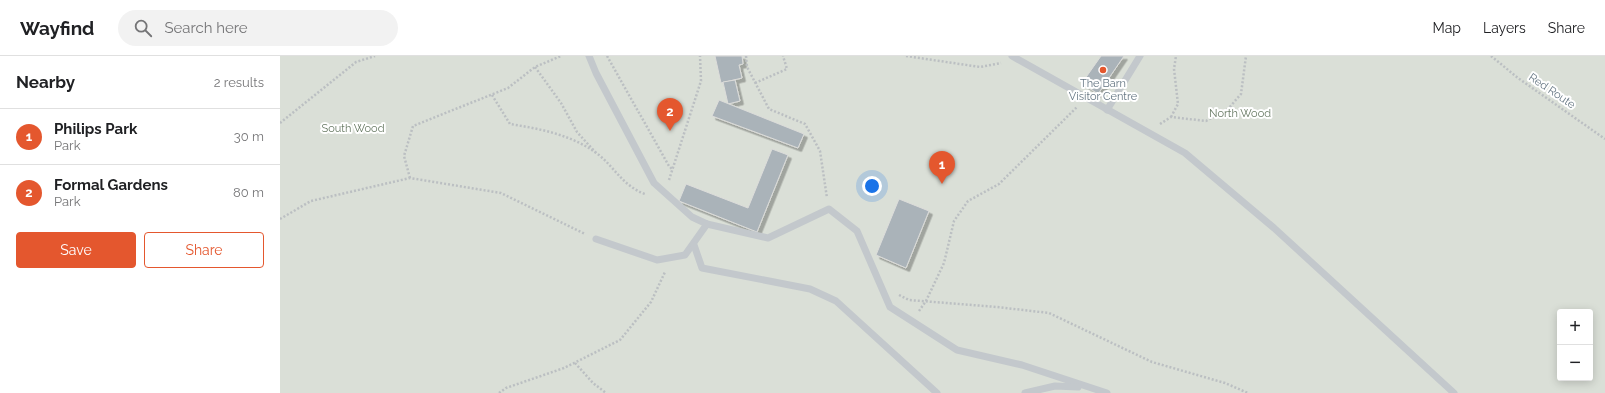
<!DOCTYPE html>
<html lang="en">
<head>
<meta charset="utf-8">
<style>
  body { margin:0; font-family:Raleway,sans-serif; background:#f2f2f2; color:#202124 }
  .controls { position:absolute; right:12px; bottom:12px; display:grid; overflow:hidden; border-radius:4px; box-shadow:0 2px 10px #0003 }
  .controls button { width:36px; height:36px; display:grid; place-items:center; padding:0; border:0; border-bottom:1px solid #e0e0e0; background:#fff; color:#202124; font:20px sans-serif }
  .you { position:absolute; left:592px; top:130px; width:14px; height:14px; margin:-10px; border:3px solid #fff; border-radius:50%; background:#1a73e8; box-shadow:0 0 0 6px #1a73e833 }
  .badge { display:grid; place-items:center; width:26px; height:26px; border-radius:50%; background:#e4572e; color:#fff; font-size:13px; font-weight:700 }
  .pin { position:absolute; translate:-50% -33px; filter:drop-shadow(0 1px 2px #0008) }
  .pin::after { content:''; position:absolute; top:21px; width:14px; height:12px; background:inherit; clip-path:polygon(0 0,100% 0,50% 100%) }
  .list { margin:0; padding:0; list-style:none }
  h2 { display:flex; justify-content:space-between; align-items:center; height:52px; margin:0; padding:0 16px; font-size:17px }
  h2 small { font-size:13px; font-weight:400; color:#757577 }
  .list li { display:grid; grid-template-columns:26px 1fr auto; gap:12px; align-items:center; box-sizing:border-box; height:56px; padding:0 16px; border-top:1px solid #e0e0e0 }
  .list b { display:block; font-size:15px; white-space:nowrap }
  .list p { margin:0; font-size:13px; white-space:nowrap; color:#757577 }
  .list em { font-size:13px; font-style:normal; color:#757577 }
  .actions { display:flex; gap:8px; padding:12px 16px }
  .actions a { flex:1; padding:9px 0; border:1px solid #e4572e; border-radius:4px; text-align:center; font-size:14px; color:#e4572e }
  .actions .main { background:#e4572e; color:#fff }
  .icon { flex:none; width:22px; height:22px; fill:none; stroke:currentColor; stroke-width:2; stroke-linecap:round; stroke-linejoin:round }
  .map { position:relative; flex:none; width:1325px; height:337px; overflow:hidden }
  header { display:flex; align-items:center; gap:24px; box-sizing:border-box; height:56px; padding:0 20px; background:#fff; border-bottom:1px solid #e0e0e0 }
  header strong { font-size:19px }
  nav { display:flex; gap:22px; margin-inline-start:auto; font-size:14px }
  .search { width:280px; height:36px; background:#f2f2f2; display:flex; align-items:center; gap:10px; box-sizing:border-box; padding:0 14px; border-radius:22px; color:#757577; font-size:15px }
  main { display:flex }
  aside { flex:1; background:#fff }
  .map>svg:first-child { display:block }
  .green { fill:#dadfd7; fill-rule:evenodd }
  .building { fill:#aab3b9; stroke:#dcdcda; filter:url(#shadow) }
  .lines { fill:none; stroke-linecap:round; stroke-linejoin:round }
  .path { stroke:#bbbfc2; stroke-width:2.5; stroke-dasharray:2 2; stroke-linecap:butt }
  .service { stroke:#c3c8cc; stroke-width:7 }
  .poi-dot { fill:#e4572e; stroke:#fff; stroke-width:1.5 }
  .labels { text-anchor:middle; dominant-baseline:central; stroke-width:4; stroke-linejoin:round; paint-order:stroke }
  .poi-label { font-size:11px; fill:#657683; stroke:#fff }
  .street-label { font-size:11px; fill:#657683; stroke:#fff }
  .park-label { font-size:11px; fill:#687a64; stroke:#fff }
</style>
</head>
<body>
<header>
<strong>Wayfind</strong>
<div class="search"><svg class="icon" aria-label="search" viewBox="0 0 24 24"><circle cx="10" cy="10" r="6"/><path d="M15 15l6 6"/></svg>Search here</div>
<nav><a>Map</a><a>Layers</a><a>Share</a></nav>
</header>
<main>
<aside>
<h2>Nearby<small>2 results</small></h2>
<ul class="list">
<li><span class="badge">1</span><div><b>Philips Park</b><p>Park</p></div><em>30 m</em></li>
<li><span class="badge">2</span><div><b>Formal Gardens</b><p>Park</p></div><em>80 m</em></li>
</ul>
<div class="actions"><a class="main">Save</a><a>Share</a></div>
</aside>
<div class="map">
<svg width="1325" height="337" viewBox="0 0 1325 337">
  <defs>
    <filter id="shadow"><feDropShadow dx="3.5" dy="3.5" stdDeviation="0" flood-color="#0004"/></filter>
  </defs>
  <rect width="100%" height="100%" fill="#fafaf8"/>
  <path class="green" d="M 0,0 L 1325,0 L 1325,337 L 0,337 ZM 1280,256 L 1310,256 L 1310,322 L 1280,322 Z"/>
  <g class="building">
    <polygon points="435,0 462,0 463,8 459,9 462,22 441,27"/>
    <polygon points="821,0 844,0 818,38 802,27"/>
    <polygon points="455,24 460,45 448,48 443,26"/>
    <polygon points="439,44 524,78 518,92 432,60"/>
    <polygon points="492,93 508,99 477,176 399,145 406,128 468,152"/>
    <polygon points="619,143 649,155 626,212 596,199"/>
  </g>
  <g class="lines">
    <g class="path">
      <polyline points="327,0 389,110 393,114"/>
      <polyline points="466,0 467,11 489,53 525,68 540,95 547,142"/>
      <polyline points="626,0 700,11 721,7"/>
      <polyline points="1211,0 1238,22 1325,83"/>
      <polyline points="255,11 281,47 297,76 316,97"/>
      <polyline points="475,27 507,13 503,0"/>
      <path d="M 212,39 L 230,68 C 261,73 293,79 319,99 C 335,112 343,130 365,138"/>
      <polyline points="891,61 898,48 894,13 896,0"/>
      <polyline points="0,67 76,6 95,0"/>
      <polyline points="880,68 891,61 926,65 948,53 961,38 966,0"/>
      <polyline points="130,122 124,100 133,70 228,32 255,11 281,0"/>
      <polyline points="389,124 421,25 420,0"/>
      <polyline points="0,163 31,145 130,122 221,137 305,178"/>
      <polyline points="619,239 629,244 717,251 769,257 872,306 945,327 968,337"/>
      <polyline points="639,255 646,245 664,207 674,165 688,145 719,128 797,51"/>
      <polyline points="295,307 313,327 326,337"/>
      <polyline points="219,337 226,332 284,312 340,284 371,246 385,216"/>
    </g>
    <g class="service">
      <polyline points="309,0 316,17 374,127 412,161 427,168 488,182 549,153 577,175 610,251 677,294 742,309 827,337"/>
      <polyline points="732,0 905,97 994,172 1174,337"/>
      <polyline points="827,54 860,0"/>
      <polyline points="316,183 377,204 405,199 427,168"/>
      <polyline points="414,189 422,212 530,233 556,245 657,337"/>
      <polyline points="745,337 775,330 798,331"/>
    </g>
  </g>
  <circle class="poi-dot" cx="823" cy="14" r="4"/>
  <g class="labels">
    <g class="poi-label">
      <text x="823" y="27">The Barn<tspan x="823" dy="13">Visitor Centre</tspan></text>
    </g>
    <g class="street-label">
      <text transform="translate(1272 35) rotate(34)">Red Route</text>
    </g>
    <g class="park-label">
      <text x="960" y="57">North Wood</text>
      <text x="73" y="72">South Wood</text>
    </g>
  </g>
</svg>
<div class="controls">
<button>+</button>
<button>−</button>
</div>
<div class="you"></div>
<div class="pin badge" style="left:662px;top:128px">1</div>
<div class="pin badge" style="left:390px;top:75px">2</div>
</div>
</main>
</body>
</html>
